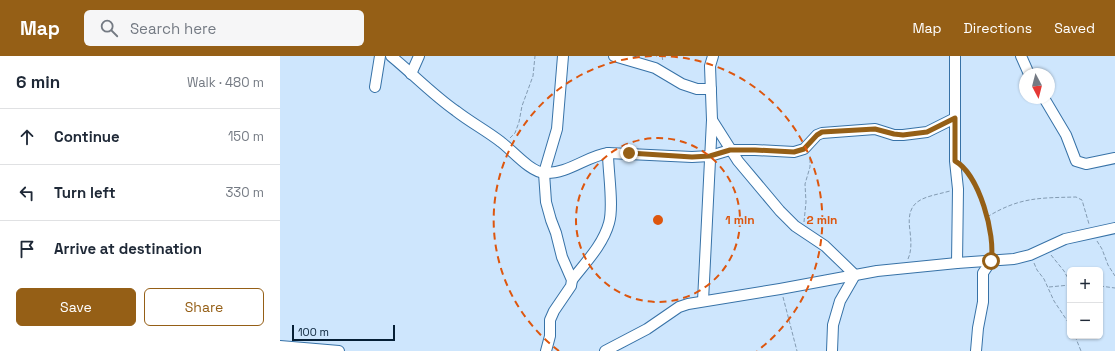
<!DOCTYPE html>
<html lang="en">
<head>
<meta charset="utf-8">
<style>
  body { margin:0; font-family:"Space Grotesk",sans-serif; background:#f6f6f7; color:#1f2937 }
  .controls { position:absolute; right:12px; bottom:12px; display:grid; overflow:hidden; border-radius:6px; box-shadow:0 1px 3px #0004 }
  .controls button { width:36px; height:36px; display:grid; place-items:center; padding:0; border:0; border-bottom:1px solid #e0e1e3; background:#fff; color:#1f2937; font:20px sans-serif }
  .compass { position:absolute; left:739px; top:12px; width:36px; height:36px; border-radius:50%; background:#fff; box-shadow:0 1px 3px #0004; rotate:173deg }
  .scale { position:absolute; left:12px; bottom:10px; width:103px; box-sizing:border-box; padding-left:4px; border:2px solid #061f35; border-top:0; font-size:11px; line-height:14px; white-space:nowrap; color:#061f35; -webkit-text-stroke:3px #cee6fd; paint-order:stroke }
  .stop { position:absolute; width:12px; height:12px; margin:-9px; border:3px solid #955f16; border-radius:50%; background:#fff }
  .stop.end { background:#955f16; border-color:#fff; box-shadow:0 1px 4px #0008 }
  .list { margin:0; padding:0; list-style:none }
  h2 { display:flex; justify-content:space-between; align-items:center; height:52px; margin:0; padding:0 16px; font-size:17px }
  h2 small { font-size:13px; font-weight:400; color:#747a83 }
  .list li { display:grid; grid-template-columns:26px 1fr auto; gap:12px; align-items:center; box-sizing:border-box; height:56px; padding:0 16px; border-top:1px solid #e0e1e3 }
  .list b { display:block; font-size:15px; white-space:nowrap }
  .list em { font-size:13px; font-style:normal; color:#747a83 }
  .actions { display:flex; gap:8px; padding:12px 16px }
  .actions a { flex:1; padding:9px 0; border:1px solid #955f16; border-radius:6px; text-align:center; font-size:14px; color:#955f16 }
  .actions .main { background:#955f16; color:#fff }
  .icon { flex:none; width:22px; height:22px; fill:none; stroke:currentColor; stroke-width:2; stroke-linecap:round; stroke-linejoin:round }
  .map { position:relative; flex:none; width:835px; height:295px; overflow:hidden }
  header { display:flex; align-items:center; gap:24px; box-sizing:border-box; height:56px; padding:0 20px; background:#955f16; color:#fff }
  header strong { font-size:19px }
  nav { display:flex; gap:22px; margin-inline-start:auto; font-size:14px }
  .search { width:280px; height:36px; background:#f6f6f7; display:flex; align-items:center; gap:10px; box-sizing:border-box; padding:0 14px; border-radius:6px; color:#747a83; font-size:15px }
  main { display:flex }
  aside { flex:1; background:#fff }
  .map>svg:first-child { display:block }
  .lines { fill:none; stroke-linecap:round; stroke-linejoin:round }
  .minor-casing { stroke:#3772a7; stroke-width:12 }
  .path { stroke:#839bb2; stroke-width:1; stroke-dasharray:4 2; stroke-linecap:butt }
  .minor { stroke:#fff; stroke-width:10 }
  .route { stroke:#955f16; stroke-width:5 }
  .ring { fill:none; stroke:#dd560e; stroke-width:2; stroke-dasharray:7 5 }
  .centre { fill:#dd560e; stroke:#cee6fd; stroke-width:2 }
  .ring-label { font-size:12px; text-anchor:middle; font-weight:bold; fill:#dd560e; stroke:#cee6fd; stroke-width:3; stroke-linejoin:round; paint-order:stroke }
</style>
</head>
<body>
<header>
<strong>Map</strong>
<div class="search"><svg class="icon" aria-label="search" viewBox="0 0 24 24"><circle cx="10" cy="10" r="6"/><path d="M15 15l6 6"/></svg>Search here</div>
<nav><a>Map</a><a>Directions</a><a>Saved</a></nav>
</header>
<main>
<aside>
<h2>6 min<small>Walk · 480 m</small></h2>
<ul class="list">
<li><svg class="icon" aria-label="ahead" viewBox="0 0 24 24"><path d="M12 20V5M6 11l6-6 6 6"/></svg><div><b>Continue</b></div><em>150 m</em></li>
<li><svg class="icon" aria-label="left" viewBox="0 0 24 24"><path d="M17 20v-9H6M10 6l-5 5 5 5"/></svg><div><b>Turn left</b></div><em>330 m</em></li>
<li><svg class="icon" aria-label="arrive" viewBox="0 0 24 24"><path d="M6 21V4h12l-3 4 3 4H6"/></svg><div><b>Arrive at destination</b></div></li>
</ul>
<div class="actions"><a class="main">Save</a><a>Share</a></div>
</aside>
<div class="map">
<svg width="835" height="295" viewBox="0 0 835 295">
  <rect width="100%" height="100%" fill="#cee6fd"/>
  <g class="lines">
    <defs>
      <g id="minor">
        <path d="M 111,0 C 133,18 153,39 176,55 C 190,66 207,75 221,86 C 233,95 250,116 265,117 C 288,118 307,100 328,97 L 412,101 L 430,100 L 450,94 L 475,94 L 514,96 L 524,93 L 537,79 L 542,77 L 595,73 L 614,79 L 623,79 L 647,76 L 675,62"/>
        <polyline points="334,0 375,12 402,28 417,33 431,33"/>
        <polyline points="675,0 675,105 678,133 677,207"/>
        <polyline points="741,0 749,18"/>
        <polyline points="131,18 139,0"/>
        <polyline points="95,31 100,0"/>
        <polyline points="764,42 786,79 796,105 806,108 835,102"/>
        <polyline points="432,64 458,105 500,155 515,170 545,190 575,219 560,245 553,269 552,295"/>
        <path d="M 292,224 C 305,207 323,189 329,167 C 334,150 328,116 328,97"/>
        <polyline points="423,245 432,64 430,10 433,0"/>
        <polyline points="0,290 59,295"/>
        <polyline points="266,295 270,280 270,264 274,255 291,230 292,224 282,201 276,177 271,164 266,146 264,117 277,73 283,0"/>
        <polyline points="325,295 367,273 399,251 408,248 500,233 597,215 677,207 734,203 750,199 785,183 835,172"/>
        <polyline points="696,295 698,272 703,246 703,217 711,205"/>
      </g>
    </defs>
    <use href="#minor" class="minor-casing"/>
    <g class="path">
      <polyline points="382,0 383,6"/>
      <polyline points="230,82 235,77 239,66 242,50 253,20 255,0"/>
      <path d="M 684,112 C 689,119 694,126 698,134 C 707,152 711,175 713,195"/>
      <path d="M 707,161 C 740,141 759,142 796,141 L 802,144 L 809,168"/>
      <polyline points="524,166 526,146 525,128 530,111 530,100"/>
      <polyline points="817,185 822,193 828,209 835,220"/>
      <polyline points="771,199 784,215 790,226"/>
      <path d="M 628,203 C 632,194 631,185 630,175 C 625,142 644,142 670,135"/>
      <polyline points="754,207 757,214 764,223 774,245 790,269"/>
      <polyline points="820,230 835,232"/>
      <polyline points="769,231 790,229"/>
      <polyline points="503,241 517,295"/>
      <polyline points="795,280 801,295"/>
    </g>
    <use href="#minor" class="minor"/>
  </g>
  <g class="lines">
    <path class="route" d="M 349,97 L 412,101 L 430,100 L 450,94 L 475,94 L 514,96 L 524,93 L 537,79 L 542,76 L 595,73 L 614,78 L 623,79 L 647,76 L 675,62 L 675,105 C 699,118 716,179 711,205"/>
  </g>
  <g class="ring">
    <circle cx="378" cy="164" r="82"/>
    <path d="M279 295A164 164 0 0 1 377 0M379 0A164 164 0 0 1 477 295"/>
  </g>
  <circle cx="378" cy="164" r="6" class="centre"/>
  <g class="ring-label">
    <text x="460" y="168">1 min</text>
    <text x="542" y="168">2 min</text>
  </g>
</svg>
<div class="controls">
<button>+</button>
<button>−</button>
</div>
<svg class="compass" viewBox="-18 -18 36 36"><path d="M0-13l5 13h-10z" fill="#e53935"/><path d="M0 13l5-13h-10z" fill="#747a83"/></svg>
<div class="scale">100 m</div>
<div class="stop" style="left:711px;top:205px"></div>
<div class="stop end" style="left:349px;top:97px"></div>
</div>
</main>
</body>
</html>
